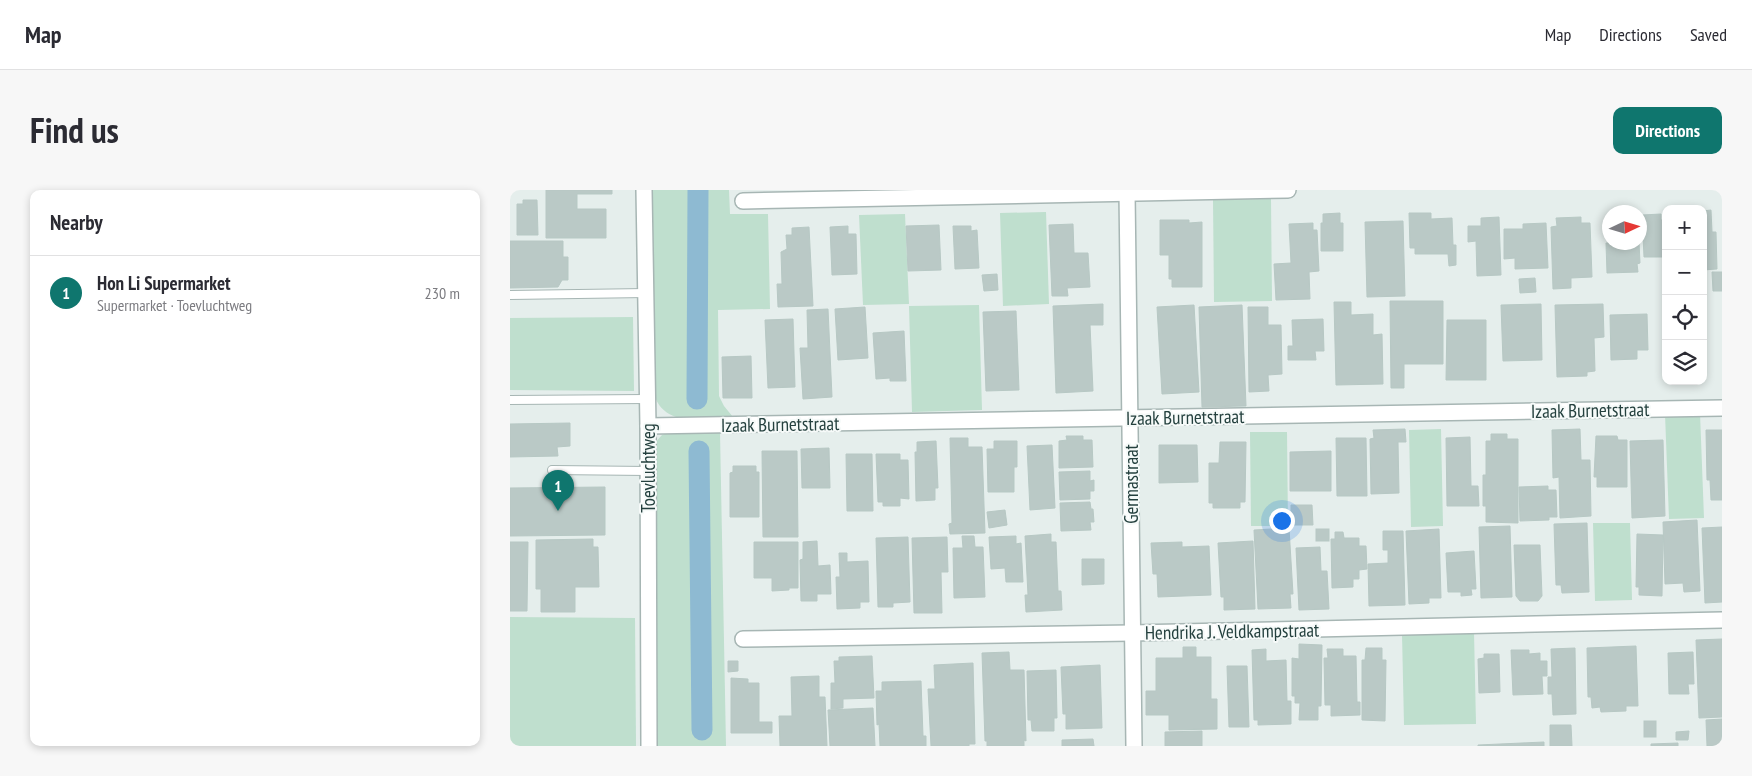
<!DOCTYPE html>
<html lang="en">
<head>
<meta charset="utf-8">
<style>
  body { margin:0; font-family:"PT Sans Narrow",sans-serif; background:#f7f7f7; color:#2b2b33 }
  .controls { position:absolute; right:15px; top:15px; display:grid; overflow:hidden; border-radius:10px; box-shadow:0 2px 8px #0003 }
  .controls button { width:45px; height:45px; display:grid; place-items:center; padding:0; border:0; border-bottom:1px solid #e1e1e2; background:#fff; color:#2b2b33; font:25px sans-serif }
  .compass { position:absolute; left:1092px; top:15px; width:45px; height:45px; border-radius:50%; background:#fff; box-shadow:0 2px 8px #0003; rotate:86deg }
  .you { position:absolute; left:771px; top:330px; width:18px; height:18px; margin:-12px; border:4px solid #fff; border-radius:50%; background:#1a73e8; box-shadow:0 0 0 8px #1a73e833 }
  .badge { display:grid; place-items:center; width:32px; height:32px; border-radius:50%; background:#0f766e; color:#fff; font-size:16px; font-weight:700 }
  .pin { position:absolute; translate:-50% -41px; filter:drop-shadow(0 1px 2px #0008) }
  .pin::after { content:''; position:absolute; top:26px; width:18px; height:15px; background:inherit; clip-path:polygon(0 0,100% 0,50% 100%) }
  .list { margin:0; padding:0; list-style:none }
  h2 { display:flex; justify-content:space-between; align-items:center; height:65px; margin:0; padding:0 20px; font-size:21px }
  h2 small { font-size:16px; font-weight:400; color:#7c7c81 }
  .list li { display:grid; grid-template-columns:32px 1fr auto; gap:15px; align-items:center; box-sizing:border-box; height:75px; padding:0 20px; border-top:1px solid #e1e1e2 }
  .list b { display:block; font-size:19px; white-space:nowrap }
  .list p { margin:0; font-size:16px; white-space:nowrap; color:#7c7c81 }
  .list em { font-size:16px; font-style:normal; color:#7c7c81 }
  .icon { flex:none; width:28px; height:28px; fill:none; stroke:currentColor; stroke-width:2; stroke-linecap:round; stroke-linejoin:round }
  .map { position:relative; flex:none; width:1212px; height:556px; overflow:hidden; border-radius:10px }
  header { display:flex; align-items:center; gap:30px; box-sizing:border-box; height:70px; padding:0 25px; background:#fff; border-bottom:1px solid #e1e1e2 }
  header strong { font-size:24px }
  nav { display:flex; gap:28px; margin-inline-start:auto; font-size:18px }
  .intro { display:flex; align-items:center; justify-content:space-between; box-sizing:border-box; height:120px; padding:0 30px }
  h1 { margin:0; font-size:35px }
  .button { padding:12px 22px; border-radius:10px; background:#0f766e; color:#fff; font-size:18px; font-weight:700 }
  main { display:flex; gap:30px; padding:0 30px }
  aside { flex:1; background:#fff; border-radius:10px; box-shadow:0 2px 8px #0003 }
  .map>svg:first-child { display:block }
  .green { fill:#bfdfce }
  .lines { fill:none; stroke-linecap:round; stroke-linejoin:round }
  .canal { stroke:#8ebad2; stroke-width:21 }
  .building { fill:#bac9c6; stroke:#b7c8c4 }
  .service-casing { stroke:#a7b6b4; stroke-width:10 }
  .minor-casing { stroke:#a7b6b4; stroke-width:18 }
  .service { stroke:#fff; stroke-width:8 }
  .minor { stroke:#fff; stroke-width:15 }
  .labels { text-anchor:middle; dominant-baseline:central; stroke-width:4; stroke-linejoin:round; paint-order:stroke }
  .street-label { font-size:19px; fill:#24403e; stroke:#f6faf9 }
</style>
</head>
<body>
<header>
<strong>Map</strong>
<nav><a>Map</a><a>Directions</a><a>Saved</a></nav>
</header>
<div class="intro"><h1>Find us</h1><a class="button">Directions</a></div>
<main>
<aside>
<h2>Nearby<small></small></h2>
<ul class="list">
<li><span class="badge">1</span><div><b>Hon Li Supermarket</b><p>Supermarket · Toevluchtweg</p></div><em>230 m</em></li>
</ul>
</aside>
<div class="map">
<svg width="1212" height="556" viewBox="0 0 1212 556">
  <rect width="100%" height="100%" fill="#e5eeec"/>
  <g class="green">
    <path d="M 142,0 L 219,0 L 220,24 L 258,24 L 260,119 L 208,120 L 209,206 L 214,216 L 223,227 C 194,229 151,239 143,200 Z"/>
    <polygon points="761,9 762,111 704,112 703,10"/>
    <polygon points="536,22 539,114 493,116 490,23"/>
    <polygon points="395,24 399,114 353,115 349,25"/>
    <polygon points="469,115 472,220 402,222 399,116"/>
    <polygon points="123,127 124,201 0,200 0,128"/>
    <polygon points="1190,223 1194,328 1159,329 1155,224"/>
    <polygon points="931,239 933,336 901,337 899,240"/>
    <polygon points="210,242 216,556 146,556 143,255 152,245 158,243"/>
    <polygon points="740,242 777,242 778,336 741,336"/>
    <polygon points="1083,333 1120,333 1122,410 1085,411"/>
    <polygon points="0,427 125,428 126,556 0,556"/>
    <polygon points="964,442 966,534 894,535 892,444"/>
  </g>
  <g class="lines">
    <g class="canal">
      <polyline points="187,209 188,0"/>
      <polyline points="189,261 192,540"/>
    </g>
  </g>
  <g class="building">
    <polygon points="36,0 102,0 102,4 67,4 67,19 96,19 96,48 36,48"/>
    <polygon points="13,10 27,10 28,45 7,45 7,14 13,14"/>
    <polygon points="1201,20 1202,42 1206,42 1207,79 1193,80 1193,21"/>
    <polygon points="830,23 830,33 833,33 833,61 811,61 811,33 813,33 813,24"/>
    <polygon points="899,23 921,23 921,29 942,28 943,55 946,55 946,75 939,76 938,64 905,64 905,58 900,58"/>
    <polygon points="1151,24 1151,30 1156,30 1156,67 1134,67 1132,25"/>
    <polygon points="989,27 991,85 967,86 966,51 958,52 958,36 971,36 971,28"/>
    <polygon points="1071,27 1071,33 1080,33 1082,87 1061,88 1061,98 1043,99 1041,37 1047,36 1046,28"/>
    <polygon points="650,30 679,30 679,33 692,32 692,97 662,97 662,89 659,89 659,65 650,65"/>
    <polygon points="893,31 895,106 857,107 855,32"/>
    <polygon points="803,33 803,40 807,40 809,81 799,82 800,109 766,110 764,74 781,73 779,34"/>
    <polygon points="1036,33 1038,78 1005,79 1005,68 994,69 994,39 1013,39 1013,34"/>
    <polygon points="563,34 564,63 578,63 580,97 557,98 558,106 542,106 539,35"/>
    <polygon points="429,35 431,80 398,81 396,36"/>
    <polygon points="338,36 338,44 346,44 347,84 322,85 320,37"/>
    <polygon points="443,36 461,36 461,41 467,40 469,78 445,79"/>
    <polygon points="299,37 303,116 268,117 267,94 272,94 271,62 277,59 276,45 282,45 282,38"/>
    <polygon points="0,51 53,51 53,67 58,67 58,90 52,90 48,97 0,98"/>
    <polygon points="1129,52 1130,73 1127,74 1128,82 1097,83 1096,53"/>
    <polygon points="1202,82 1212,82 1212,101 1203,101"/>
    <polygon points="487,84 488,100 474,101 472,85"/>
    <polygon points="1025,88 1026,102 1010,103 1009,89"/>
    <polygon points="880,111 933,111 933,174 894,174 894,198 881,198"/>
    <polygon points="824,112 841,112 841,125 863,124 863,145 872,144 873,194 826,195"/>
    <polygon points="593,114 593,135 580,135 583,201 546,203 543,116"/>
    <polygon points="1031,114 1032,170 993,171 991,115"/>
    <polygon points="1093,114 1094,147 1084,148 1085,181 1077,182 1077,186 1047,187 1045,115"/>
    <polygon points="684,115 689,202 652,204 647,117"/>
    <polygon points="732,115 736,216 692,217 689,117"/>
    <polygon points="355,117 358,168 328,170 325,119"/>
    <polygon points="738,117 758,117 758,135 771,135 772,184 758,185 759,201 739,202"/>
    <polygon points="318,119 322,207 293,209 290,158 298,158 297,120"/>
    <polygon points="506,121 509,200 476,201 473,122"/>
    <polygon points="1137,124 1138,160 1127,160 1127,169 1101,170 1100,125"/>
    <polygon points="283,129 285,197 258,198 255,130"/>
    <polygon points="813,129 814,161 805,161 806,170 778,170 778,156 783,156 782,130"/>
    <polygon points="937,130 976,130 976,190 936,190"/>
    <polygon points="1193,139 1195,139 1196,177 1193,177"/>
    <polygon points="394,141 396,191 380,191 380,188 366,189 363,143"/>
    <polygon points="241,166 242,208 213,208 212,167"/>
    <polygon points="60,233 60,256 47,257 48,266 0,267 0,234"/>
    <polygon points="895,239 896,252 888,252 889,303 861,304 860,249 864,248 863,240"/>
    <polygon points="1070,239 1071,270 1080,270 1081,326 1050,328 1049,287 1043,288 1042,240"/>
    <polygon points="1196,240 1212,240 1212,310 1201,310 1200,290 1197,290"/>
    <polygon points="981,244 997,244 997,249 1008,249 1008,333 976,332 976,316 973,316 973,285 976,285 976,251 981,251"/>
    <polygon points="556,246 573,246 573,250 582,250 583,277 549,278 549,251 557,250"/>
    <polygon points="1086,246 1107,246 1108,250 1117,250 1117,297 1087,297 1087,287 1084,287"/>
    <polygon points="960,247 961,296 968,296 969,316 937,316 936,248"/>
    <polygon points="440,248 458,248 458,257 472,257 475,343 440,344 439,334 442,333"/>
    <polygon points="826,248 856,248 857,306 827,306"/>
    <polygon points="1153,250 1155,326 1122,328 1120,251"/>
    <polygon points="426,251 428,298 425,298 425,310 406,311 405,262 407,262 407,252"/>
    <polygon points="484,251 507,251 507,277 504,277 504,302 478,302 477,259 484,259"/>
    <polygon points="710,252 736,252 735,312 730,312 730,318 703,318 703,313 699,313 699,273 709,273"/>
    <polygon points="542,255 545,318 520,320 517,256"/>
    <polygon points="649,255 687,255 688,292 649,293"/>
    <polygon points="319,258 320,298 292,298 291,259"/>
    <polygon points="252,261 287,261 288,347 253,347"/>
    <polygon points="821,261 821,301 780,301 780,262"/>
    <polygon points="336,264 362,264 363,321 337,321"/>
    <polygon points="366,264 390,264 390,270 398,270 399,309 390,308 390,316 373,316 373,312 368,312"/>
    <polygon points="223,276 246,276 246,282 249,282 249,327 220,327 220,283 223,282"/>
    <polygon points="580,281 580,291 584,290 584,301 580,301 580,309 550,310 549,282"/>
    <polygon points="1038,296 1038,300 1046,300 1047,327 1039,327 1039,330 1010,331 1009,297"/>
    <polygon points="95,297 95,345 0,346 0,298"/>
    <polygon points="580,312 581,319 583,319 584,332 580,332 581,340 551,341 550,313"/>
    <polygon points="781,315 802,315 803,335 781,335"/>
    <polygon points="495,320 497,335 479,338 477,322"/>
    <polygon points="1187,330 1190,401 1174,402 1173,393 1155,394 1153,332"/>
    <polygon points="1077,333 1079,402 1052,403 1051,395 1046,395 1044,334"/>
    <polygon points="1000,336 1002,407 971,408 969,337"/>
    <polygon points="1212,337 1212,412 1195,413 1192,338"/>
    <polygon points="779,338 783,404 780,404 781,418 748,419 744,340"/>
    <rect x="806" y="339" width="13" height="12"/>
    <polygon points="929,339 931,408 919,408 919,413 899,414 896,341"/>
    <polygon points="873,341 893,341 895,415 859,416 858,374 878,373 878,360 873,360"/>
    <polygon points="825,342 833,342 834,348 849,348 849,356 856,356 857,379 849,380 849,389 843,389 843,397 822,398 821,349 825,349"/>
    <polygon points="541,344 541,352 546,352 548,401 551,401 552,420 516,422 515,405 518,405 515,346"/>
    <polygon points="1127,344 1153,345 1152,406 1129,405 1129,397 1126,397"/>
    <polygon points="452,346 464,346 465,357 473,357 475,407 444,408 443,358 453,358"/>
    <polygon points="506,346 506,354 511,353 513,392 496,392 495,378 481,379 479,347"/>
    <polygon points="398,347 400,412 383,413 383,417 368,417 366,348"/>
    <polygon points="437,347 438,382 431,382 432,423 404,423 402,348"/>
    <polygon points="83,349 83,357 88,357 89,397 65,397 65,422 31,422 31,399 26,399 26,350"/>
    <polygon points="307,351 308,376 320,375 321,404 307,404 307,411 291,411 290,370 293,369 293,352"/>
    <polygon points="743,351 745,419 714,420 714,407 711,407 708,353"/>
    <polygon points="0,352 18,352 17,421 0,421"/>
    <polygon points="244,352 288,352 288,398 279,398 279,400 262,401 262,388 244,388"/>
    <polygon points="672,352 672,357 699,356 701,405 648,407 647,384 643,384 641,353"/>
    <polygon points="1004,355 1030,355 1032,406 1028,411 1010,411 1006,406"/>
    <polygon points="810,357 811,381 817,381 819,419 789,420 786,358"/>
    <polygon points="964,361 966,399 961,399 962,405 951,406 951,402 938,402 936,363"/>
    <polygon points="329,363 337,363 337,372 358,371 359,412 350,412 350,418 327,419 326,387 330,387"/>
    <polygon points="572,369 594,369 594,394 572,395"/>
    <polygon points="1212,449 1212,527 1189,528 1186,450"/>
    <polygon points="789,454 812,455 811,516 808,516 808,530 789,530 790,513 785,513 785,506 782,506 782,468 789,469"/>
    <polygon points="1126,456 1128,516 1116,516 1116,521 1091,522 1090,517 1082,518 1081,507 1078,507 1077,458"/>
    <polygon points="673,457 686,457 686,467 701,467 701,509 707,509 707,539 659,540 659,525 636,525 636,501 646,501 646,468 673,468"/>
    <polygon points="856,458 872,458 872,470 876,470 875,531 852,530 852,470 855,470"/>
    <polygon points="1065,458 1066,524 1043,525 1042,504 1038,504 1038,487 1042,487 1041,459"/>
    <polygon points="756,459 756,471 776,470 777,511 781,511 781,534 748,535 748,530 744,530 742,460"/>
    <polygon points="817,459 833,459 833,466 846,466 847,512 850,512 850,525 821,526 821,515 815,515 814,468 818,468"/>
    <polygon points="1001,460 1019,460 1019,464 1030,463 1030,471 1037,471 1037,486 1032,486 1033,504 1003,505"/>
    <polygon points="499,462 500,480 514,480 516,551 514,550 514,556 477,556 477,551 475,551 472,463"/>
    <polygon points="1183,462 1184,494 1178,494 1179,504 1159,504 1158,463"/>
    <polygon points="974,464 989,464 990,502 969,503 968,469 974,468"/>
    <polygon points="362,466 364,508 333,509 333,518 321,519 321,493 325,493 324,471 329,471 329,467"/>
    <polygon points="218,471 228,471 228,481 218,482"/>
    <polygon points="463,473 465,554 459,554 459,556 421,556 418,499 425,499 424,475"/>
    <polygon points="590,475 592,538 556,539 556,524 553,524 551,477"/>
    <polygon points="717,476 737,476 739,537 719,537"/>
    <polygon points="546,480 547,528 544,528 544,541 522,541 521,530 518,530 517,481"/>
    <polygon points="309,486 309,507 315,507 317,556 270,556 269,526 282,526 281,487"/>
    <polygon points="221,488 238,489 238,493 249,493 249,532 262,532 262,543 221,543"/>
    <polygon points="411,491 413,546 416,546 416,556 370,556 369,534 367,535 366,501 372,501 372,492"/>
    <polygon points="363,518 365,556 320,556 318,520"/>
    <polygon points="1212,529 1212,556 1197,556 1196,530"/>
    <rect x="1134" y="531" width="12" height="16"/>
    <polygon points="1040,535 1061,535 1062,556 1040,556"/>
    <polygon points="692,541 692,556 655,556 655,542"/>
    <polygon points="1179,541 1178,550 1166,550 1166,542"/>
    <polygon points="583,549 584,556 552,556 552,550"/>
    <polygon points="1034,552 1034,556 968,556 968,555"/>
    <polygon points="1168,553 1168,556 1141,556 1141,554"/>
  </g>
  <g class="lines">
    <defs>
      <g id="service">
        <polyline points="0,105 136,103"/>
        <polyline points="0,210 137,209"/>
        <polyline points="42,280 138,281"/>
      </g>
      <g id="minor">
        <polyline points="134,0 138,236 139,556"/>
        <polyline points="617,2 624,556"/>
        <polyline points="233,11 778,0"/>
        <polyline points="138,236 1212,218"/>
        <polyline points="233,449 622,443 1212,430"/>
      </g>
    </defs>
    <use href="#service" class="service-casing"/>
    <use href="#minor" class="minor-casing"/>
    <use href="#service" class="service"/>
    <use href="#minor" class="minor"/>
  </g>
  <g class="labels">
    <g class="street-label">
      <text transform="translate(1080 220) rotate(-1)">Izaak Burnetstraat</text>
      <text transform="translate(675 227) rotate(-1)">Izaak Burnetstraat</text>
      <text transform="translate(270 234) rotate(-1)">Izaak Burnetstraat</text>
      <text transform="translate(138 278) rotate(-90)">Toevluchtweg</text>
      <text transform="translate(621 294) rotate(-90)">Germastraat</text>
      <text transform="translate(722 441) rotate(-1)">Hendrika J. Veldkampstraat</text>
    </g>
  </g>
</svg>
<div class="controls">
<button>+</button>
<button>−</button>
<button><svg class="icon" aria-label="locate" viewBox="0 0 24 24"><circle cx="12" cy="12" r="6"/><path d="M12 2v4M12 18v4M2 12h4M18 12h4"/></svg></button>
<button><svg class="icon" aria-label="layers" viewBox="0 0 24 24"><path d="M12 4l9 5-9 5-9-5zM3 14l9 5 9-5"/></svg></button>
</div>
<svg class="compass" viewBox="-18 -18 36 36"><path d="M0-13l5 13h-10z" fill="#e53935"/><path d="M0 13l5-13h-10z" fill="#7c7c81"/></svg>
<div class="you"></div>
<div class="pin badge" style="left:48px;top:321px">1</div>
</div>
</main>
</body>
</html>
